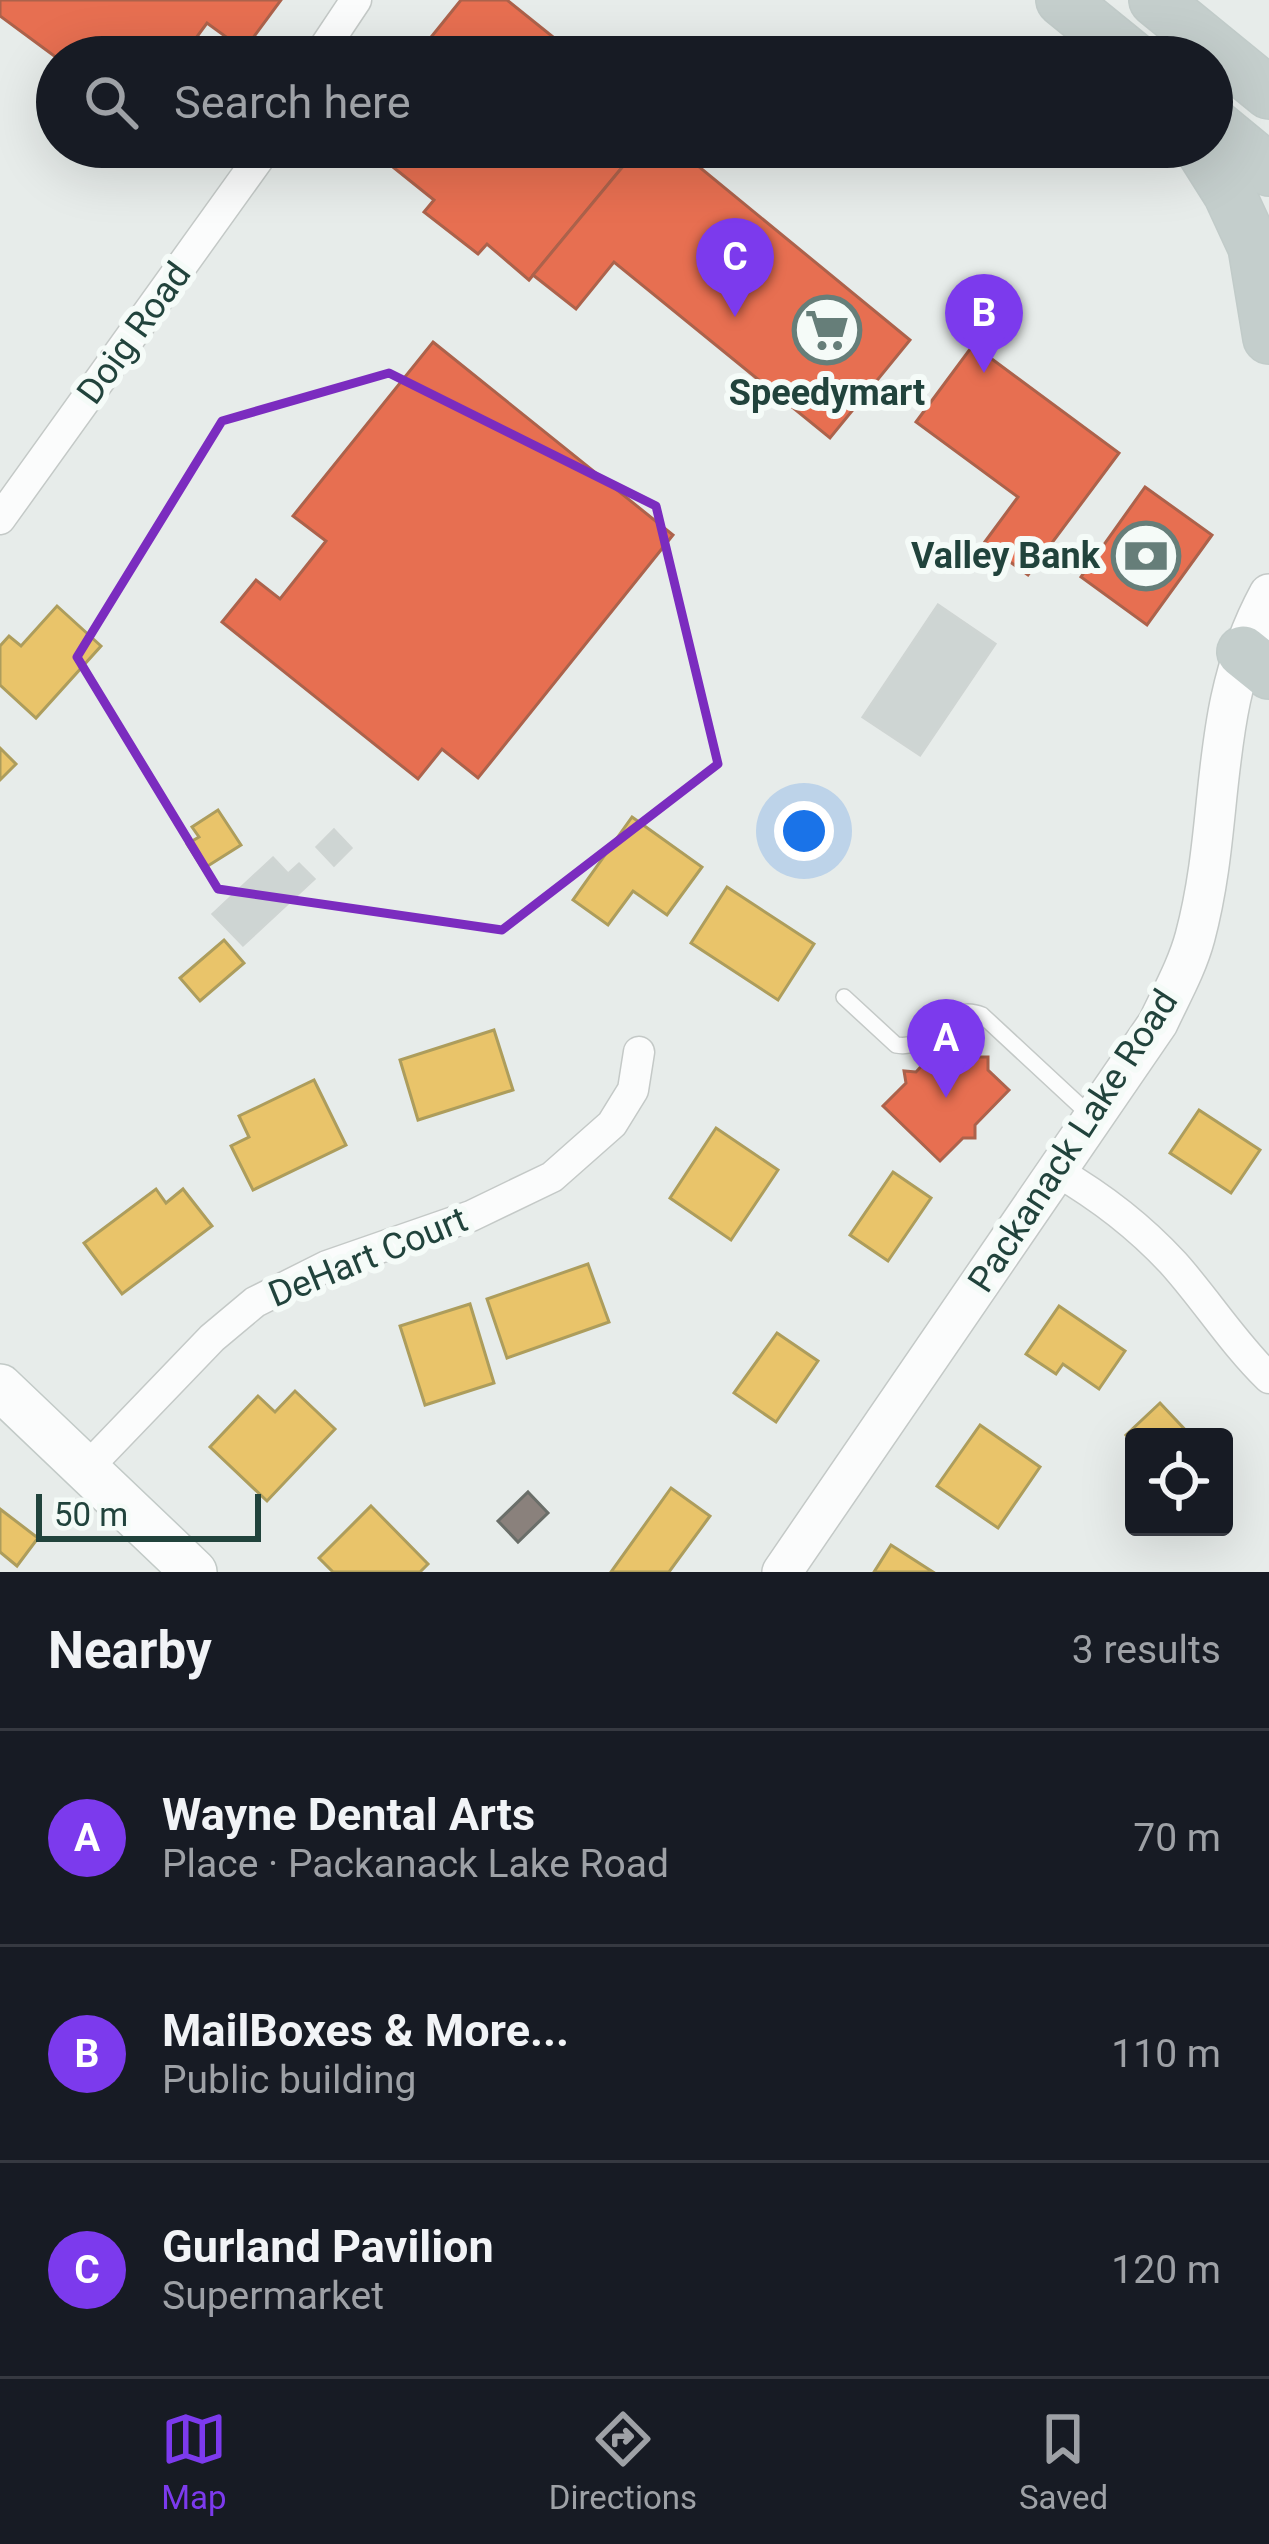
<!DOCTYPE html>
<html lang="en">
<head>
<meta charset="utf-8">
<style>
  body { margin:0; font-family:Roboto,sans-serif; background:#20242c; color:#f1f3f6 }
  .controls { position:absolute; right:36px; bottom:36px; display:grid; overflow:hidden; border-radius:12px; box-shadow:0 12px 48px #0002 }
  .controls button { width:108px; height:108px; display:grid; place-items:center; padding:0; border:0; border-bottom:3px solid #363941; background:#171b24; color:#f1f3f6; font:60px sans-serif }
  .scale { position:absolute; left:36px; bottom:30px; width:225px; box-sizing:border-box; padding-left:12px; border:6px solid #21433c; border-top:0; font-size:33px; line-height:42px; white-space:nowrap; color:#21433c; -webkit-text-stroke:9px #f5fbf8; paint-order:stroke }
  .you { position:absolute; left:804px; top:831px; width:42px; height:42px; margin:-30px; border:9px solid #fff; border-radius:50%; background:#1a73e8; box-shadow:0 0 0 18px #1a73e833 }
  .badge { display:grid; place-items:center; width:78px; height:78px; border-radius:50%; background:#7c3aed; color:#fff; font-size:39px; font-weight:700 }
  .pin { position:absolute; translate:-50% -99px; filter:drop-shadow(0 3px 6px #0008) }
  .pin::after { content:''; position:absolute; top:63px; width:42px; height:36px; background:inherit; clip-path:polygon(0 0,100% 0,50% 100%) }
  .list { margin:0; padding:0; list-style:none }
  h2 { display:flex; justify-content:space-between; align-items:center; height:156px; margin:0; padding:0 48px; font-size:51px }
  h2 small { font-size:39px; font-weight:400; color:#9ea1a6 }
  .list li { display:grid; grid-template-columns:78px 1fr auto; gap:36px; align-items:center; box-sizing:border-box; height:216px; padding:0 48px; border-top:3px solid #363941 }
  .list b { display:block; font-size:45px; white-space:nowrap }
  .list p { margin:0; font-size:39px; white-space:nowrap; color:#9ea1a6 }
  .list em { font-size:39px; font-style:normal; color:#9ea1a6 }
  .icon { flex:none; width:66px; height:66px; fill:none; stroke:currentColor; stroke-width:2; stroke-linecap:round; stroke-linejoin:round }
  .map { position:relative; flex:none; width:1269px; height:1572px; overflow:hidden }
  .search { position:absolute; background:#171b24; box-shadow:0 12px 48px #0002; left:36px; right:36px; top:36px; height:132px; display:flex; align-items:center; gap:30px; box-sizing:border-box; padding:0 42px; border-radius:66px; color:#9ea1a6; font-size:45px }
  .sheet { height:804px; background:#171b24 }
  nav { display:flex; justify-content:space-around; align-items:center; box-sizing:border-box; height:168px; border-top:3px solid #363941; background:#171b24; font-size:33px; color:#9ea1a6 }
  nav a { display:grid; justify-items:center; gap:6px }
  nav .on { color:#7c3aed }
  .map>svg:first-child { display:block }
  .homes { fill:#e9c46a; stroke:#ad9d5c; stroke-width:3 }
  .shops { fill:#e76f51; stroke:#ac624b; stroke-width:3 }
  .industry { fill:#8a817c; stroke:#6a6e69; stroke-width:3 }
  .building { fill:#ced5d3; stroke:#cfd5d3; stroke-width:3 }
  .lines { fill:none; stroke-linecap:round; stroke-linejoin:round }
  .service-casing { stroke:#c4c9c7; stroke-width:18 }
  .minor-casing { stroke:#c4c9c7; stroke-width:33 }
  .tertiary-casing { stroke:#c4c9c7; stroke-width:42 }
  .secondary-casing { stroke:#c2cac7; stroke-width:48 }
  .trunk-casing { stroke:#c1cbc9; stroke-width:54 }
  .service { stroke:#fbfcfc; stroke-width:15 }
  .minor { stroke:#fbfcfc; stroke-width:30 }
  .tertiary { stroke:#fbfcfc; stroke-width:39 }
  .secondary { stroke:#fbfcfc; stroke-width:45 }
  .trunk { stroke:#c4cecc; stroke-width:51 }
  .marked { fill:none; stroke:#7b2cbf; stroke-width:9; stroke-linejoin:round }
  .labels { text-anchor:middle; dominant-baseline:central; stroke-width:12; stroke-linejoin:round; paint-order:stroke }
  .street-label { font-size:36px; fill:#21433c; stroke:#f5fbf8 }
  .poi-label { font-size:36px; font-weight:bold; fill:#21433c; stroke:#f5fbf8 }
</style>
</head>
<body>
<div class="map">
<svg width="1269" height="1572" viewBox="0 0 1269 1572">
  <rect width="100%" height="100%" fill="#e7ecea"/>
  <g class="homes">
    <polygon points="57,606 101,646 36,718 0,685 0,646 9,636 21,646"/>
    <polygon points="0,748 16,764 0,780"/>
    <polygon points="218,810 241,845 203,869 187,844 199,837 192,827"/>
    <polygon points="632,817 702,867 667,915 633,891 608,925 573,900"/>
    <polygon points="727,887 814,944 778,1000 691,943"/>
    <polygon points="224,940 244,963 200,1001 180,978"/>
    <polygon points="494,1030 513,1090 418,1120 400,1060"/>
    <polygon points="314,1080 346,1145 253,1190 231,1146 249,1137 239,1116"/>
    <polygon points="1199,1110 1260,1150 1231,1193 1170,1153"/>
    <polygon points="716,1128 778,1170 731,1240 670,1198"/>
    <polygon points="893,1172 931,1198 888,1261 850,1235"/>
    <polygon points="156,1189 166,1203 183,1189 212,1226 122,1294 84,1243"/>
    <polygon points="588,1264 609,1322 507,1358 487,1299"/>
    <polygon points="470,1304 494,1383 425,1405 400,1326"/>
    <polygon points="1059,1306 1125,1351 1099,1389 1063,1364 1056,1374 1026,1354"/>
    <polygon points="777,1333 818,1361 776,1422 734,1393"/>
    <polygon points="295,1391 335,1429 267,1501 210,1447 258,1396 275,1412"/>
    <polygon points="1160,1403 1192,1437 1134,1437 1134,1443 1126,1435"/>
    <polygon points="980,1425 1040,1467 998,1528 937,1486"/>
    <polygon points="671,1488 710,1516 669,1572 611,1572"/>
    <polygon points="371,1506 428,1564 420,1572 333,1572 319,1558"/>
    <polygon points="0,1509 38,1538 17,1566 0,1552"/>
    <polygon points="891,1545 933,1572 874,1572"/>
  </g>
  <g class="shops">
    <polygon points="0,0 281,0 244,50 207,23 182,57 57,58 0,16"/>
    <polygon points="461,0 507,0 578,57 415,57"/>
    <polygon points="368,147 639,147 529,280 487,244 478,254 424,212 434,200"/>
    <polygon points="639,147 675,147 910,340 830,438 614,262 576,309 533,275"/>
    <polygon points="433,342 673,535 478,778 442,749 418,779 222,622 256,580 280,599 326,541 293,516"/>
    <polygon points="973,345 1119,453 1028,575 984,543 1018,497 916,422"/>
    <polygon points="1145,487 1212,535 1147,625 1081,577"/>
    <polygon points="951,1034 975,1057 988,1057 988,1070 1009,1090 975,1125 975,1138 963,1138 940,1161 883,1106 906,1083 904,1071 916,1072"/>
  </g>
  <polygon class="industry" points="528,1492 548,1513 518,1542 498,1521"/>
  <g class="building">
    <polygon points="938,605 995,644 920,755 863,717"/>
    <polygon points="334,830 351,848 334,865 317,847"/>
    <polygon points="273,858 288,874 299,864 314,879 243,945 213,914"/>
  </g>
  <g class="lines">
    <defs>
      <path id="service" d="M 844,997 L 896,1045 C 934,1052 943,999 982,1015 L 1092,1117"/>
      <g id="minor">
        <polyline points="318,57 356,0"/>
        <polyline points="0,519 267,147"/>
        <path d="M 1058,1172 C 1101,1197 1140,1227 1174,1264 C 1207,1301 1233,1343 1269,1378"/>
        <polyline points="86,1469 212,1338 255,1302 327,1266 471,1216 552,1177 612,1124 633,1090 639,1052"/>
      </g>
      <path id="tertiary" d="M 782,1572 L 1158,1023 C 1171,995 1187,967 1195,937 C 1227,817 1206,710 1269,594"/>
      <polyline id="secondary" points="0,1387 194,1572"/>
      <g id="trunk">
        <polyline points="1062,0 1132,57"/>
        <polyline points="1155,0 1269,93"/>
        <polyline points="1212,123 1269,170"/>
        <polyline points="1200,147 1229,193 1254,247 1269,338"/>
        <polyline points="1243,652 1269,673"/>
      </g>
    </defs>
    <use href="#service" class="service-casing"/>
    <use href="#minor" class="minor-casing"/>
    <use href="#tertiary" class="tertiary-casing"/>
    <use href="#secondary" class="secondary-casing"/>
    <use href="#trunk" class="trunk-casing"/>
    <use href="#service" class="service"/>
    <use href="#minor" class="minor"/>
    <use href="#tertiary" class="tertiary"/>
    <use href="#secondary" class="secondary"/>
    <use href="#trunk" class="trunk"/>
  </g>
  <path class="marked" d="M 389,373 L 656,506 L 718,764 L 502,930 L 218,889 L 77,657 L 222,421 Z"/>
  <defs>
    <symbol id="supermarket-ring" viewBox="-11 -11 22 22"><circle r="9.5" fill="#f5fbf8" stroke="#667e79" stroke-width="1.5"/><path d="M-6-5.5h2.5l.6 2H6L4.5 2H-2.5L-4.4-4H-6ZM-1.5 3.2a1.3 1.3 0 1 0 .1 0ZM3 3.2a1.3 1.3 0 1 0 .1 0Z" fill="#667e79"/></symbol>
    <symbol id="bank-ring" viewBox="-11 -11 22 22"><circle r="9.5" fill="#f5fbf8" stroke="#667e79" stroke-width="1.5"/><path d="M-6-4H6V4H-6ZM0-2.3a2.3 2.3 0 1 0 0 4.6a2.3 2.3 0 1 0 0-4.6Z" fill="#667e79"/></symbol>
  </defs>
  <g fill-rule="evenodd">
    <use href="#supermarket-ring" x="789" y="292" width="76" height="76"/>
    <use href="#bank-ring" x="1108" y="518" width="76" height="76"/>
  </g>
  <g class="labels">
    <g class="street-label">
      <text transform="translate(134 333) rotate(-54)">Doig Road</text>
      <text transform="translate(1073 1141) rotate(-57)">Packanack Lake Road</text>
      <text transform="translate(368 1257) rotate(-22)">DeHart Court</text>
    </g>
    <g class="poi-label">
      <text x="827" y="393">Speedymart</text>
      <text x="1100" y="556" text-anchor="end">Valley Bank</text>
    </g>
  </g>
</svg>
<div class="controls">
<button><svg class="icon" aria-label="locate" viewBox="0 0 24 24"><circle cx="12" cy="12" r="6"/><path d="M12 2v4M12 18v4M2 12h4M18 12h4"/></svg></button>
</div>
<div class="scale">50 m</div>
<div class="you"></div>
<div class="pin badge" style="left:946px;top:1098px">A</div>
<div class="pin badge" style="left:984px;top:373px">B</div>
<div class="pin badge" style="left:735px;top:317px">C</div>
<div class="search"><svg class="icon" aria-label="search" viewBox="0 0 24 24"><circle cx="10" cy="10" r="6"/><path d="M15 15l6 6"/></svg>Search here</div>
</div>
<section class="sheet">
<h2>Nearby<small>3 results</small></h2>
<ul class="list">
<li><span class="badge">A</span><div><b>Wayne Dental Arts</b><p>Place · Packanack Lake Road</p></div><em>70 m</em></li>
<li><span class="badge">B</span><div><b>MailBoxes &amp; More...</b><p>Public building</p></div><em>110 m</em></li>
<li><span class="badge">C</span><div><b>Gurland Pavilion</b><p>Supermarket</p></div><em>120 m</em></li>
</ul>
</section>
<nav>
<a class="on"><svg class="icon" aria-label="map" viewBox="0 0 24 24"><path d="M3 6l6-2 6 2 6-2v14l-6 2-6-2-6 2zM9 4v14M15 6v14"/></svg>Map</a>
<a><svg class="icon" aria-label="directions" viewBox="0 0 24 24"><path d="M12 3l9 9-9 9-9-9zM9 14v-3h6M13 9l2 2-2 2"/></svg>Directions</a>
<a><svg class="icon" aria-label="saved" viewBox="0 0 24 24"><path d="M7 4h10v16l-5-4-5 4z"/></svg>Saved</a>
</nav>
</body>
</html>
